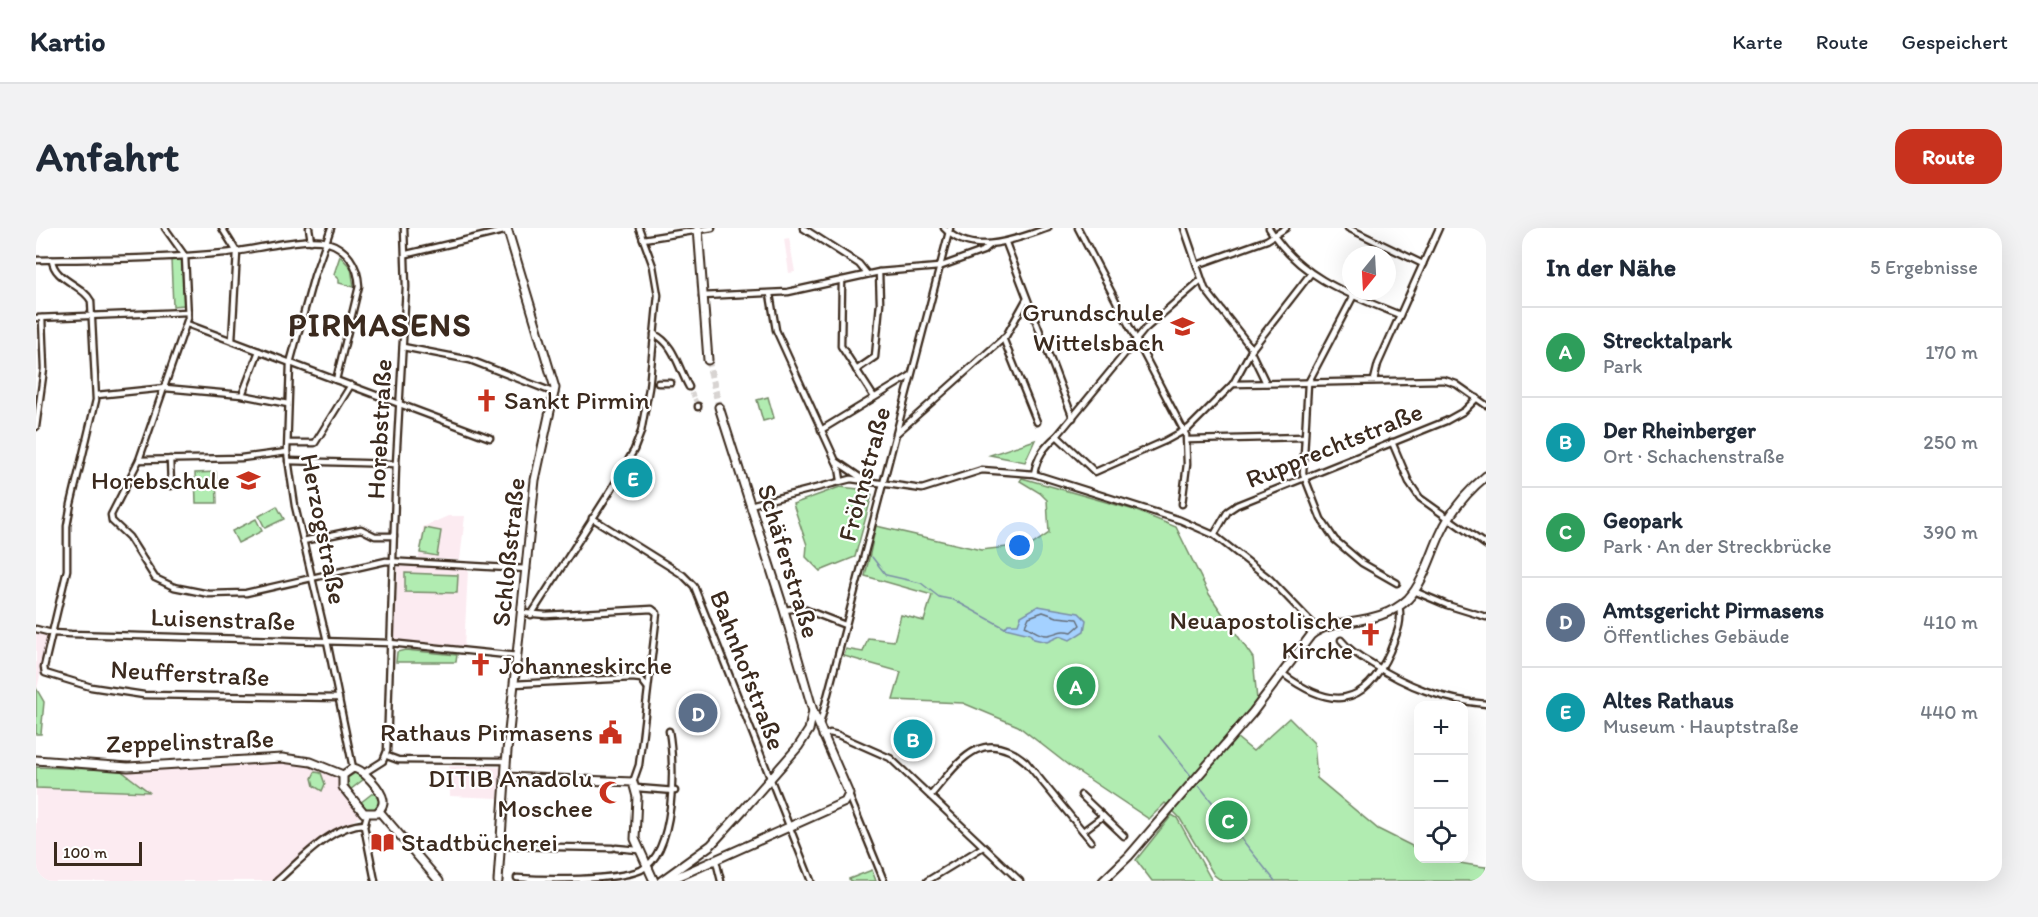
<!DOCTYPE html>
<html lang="de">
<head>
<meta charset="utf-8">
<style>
  body { margin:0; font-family:Itim,sans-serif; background:#f2f2f3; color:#1f2937 }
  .controls { position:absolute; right:18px; bottom:18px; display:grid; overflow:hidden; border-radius:12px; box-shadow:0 6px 24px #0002 }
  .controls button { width:54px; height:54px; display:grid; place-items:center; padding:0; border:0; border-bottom:2px solid #e0e1e3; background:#fff; color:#1f2937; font:30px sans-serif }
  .compass { position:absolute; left:1306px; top:18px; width:54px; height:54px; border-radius:50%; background:#fff; box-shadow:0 6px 24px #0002; rotate:198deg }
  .scale { position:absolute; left:18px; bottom:15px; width:88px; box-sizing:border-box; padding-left:6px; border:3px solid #3b2a1e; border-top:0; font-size:16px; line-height:21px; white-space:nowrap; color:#3b2a1e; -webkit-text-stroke:4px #fff; paint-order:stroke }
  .you { position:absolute; left:984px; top:318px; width:21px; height:21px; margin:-15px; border:4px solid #fff; border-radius:50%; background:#1a73e8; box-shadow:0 0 0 9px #1a73e833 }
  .badge { display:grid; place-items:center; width:39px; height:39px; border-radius:50%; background:#c8321e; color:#fff; font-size:20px; font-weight:700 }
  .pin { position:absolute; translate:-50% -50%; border:3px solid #fff; box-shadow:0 2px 6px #0006 }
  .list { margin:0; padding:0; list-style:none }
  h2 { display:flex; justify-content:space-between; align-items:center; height:78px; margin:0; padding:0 24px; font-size:26px }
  h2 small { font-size:20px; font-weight:400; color:#747a83 }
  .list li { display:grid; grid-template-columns:39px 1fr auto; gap:18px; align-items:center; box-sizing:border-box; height:90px; padding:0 24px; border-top:2px solid #e0e1e3 }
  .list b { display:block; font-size:22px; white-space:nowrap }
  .list p { margin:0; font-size:20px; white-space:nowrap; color:#747a83 }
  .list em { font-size:20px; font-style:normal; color:#747a83 }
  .icon { flex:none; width:33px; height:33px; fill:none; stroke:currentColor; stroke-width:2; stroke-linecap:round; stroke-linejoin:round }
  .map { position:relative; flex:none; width:1450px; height:653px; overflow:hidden; border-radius:18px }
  header { display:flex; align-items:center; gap:36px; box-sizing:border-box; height:84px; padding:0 30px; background:#fff; border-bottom:2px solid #e0e1e3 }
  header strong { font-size:28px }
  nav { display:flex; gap:33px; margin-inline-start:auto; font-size:21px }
  .intro { display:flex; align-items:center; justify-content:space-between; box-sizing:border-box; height:144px; padding:0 36px }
  h1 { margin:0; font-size:42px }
  .button { padding:15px 27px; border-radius:18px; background:#c8321e; color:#fff; font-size:21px; font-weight:700 }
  main { display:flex; gap:36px; padding:0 36px }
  aside { flex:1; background:#fff; border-radius:18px; box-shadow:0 6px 24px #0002 }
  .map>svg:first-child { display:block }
  .built { fill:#fcebf1 }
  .green { fill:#b1ecb1; stroke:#768b68; stroke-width:1.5 }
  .water { fill:#a4d1ff; stroke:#7a8ea5; stroke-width:1.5 }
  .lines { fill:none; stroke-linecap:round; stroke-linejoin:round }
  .shore { stroke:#656d78; stroke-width:1.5 }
  .stream { stroke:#7a8ea5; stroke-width:1.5 }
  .street-tunnel { stroke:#d8d4d2; stroke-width:4.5; stroke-dasharray:4.5 2; stroke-linecap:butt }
  .secondary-tunnel { stroke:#d8d4d2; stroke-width:7; stroke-dasharray:7 3.5; stroke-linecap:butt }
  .street-casing { stroke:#3b2a1e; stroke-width:9 }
  .secondary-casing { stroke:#3b2a1e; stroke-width:11 }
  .street { stroke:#fff; stroke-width:4.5 }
  .secondary { stroke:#fff; stroke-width:7 }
  .labels { text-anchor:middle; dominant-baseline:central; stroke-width:4.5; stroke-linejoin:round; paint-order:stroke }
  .poi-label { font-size:26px; fill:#3b2a1e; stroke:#fff; text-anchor:end }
  .street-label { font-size:26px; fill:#3b2a1e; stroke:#fff }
  .district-label { font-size:32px; font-weight:bold; letter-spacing:1.5px; fill:#3b2a1e; stroke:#fff }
</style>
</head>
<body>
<header>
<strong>Kartio</strong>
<nav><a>Karte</a><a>Route</a><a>Gespeichert</a></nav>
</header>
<div class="intro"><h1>Anfahrt</h1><a class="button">Route</a></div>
<main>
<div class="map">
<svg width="1450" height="653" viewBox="0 0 1450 653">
  <rect width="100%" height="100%" fill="#fff"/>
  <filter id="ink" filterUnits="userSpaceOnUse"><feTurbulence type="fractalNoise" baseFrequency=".0167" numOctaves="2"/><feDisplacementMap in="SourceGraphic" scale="12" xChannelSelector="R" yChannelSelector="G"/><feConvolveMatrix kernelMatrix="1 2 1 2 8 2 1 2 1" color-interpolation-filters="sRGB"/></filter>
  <g filter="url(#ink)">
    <g class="built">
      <polygon points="753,10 759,44 753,45 748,11"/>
      <polygon points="412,288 429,288 424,332 383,330 387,299"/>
      <polygon points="362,338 432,342 428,421 358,414"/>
      <polygon points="0,404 13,408 1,461 0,460"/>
      <polygon points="244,534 276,538 300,550 327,587 287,610 237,653 0,653 0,560 112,563 84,542 129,542"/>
      <polygon points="413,538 465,539 462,570 414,568"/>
    </g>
    <g class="green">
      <polygon points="304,28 315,40 318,59 303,55 303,51 298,46"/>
      <polygon points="146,31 148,77 137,78 135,32"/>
      <polygon points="732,169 738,190 727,193 721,172"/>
      <polygon points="999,212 989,234 954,227"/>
      <polygon points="180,244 181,275 160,275 159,245"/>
      <path d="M 986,250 L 1098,282 L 1140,299 L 1173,366 L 1217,430 L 1221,472 L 1194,504 L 1217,523 L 1253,490 L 1278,515 L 1281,550 L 1342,601 L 1382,621 L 1382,630 C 1405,631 1427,636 1450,639 L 1450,653 L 1186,653 L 1178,647 L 1143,589 L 1129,575 L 1113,591 L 1032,537 L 982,498 L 927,475 L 857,472 L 865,444 L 808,428 L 810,421 L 827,424 L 832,410 L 858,413 L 865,387 L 888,393 L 896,367 L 829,348 L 840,298 L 945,322 L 997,316 L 1013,305 L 1011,272 L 1004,265 L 984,253 Z"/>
      <polygon points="804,259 832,262 836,267 819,329 784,343 770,329 771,317 757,276"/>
      <polygon points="241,278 248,291 229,300 223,288"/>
      <polygon points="220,291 226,303 202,315 196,303"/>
      <polygon points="389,300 405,303 401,328 384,325"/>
      <polygon points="369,345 422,347 421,365 369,364"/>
      <polygon points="369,422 421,427 420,434 360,434 361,424"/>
      <polygon points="0,460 8,474 5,506 0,506"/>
      <polygon points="0,539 84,542 113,564 0,560"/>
      <polygon points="279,544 285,545 289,556 286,563 278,558 276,550"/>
      <polygon points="319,545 328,551 314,562 311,550"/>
      <polygon points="338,564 343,572 341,580 331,582 324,575"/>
      <polygon points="1136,587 1141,590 1176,653 1116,653 1100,632"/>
      <polygon points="836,642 840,653 814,653 813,651"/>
    </g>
    <polygon class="water" points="1002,378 1043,385 1050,392 1048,403 1034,412 1024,408 1011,414 998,411 994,406 969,400 972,396 982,396 985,388"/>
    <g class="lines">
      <path class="shore" d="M 1007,384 L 1021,389 L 1041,391 L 1044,397 L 1036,404 C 1026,401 1022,405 1012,407 C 1003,408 997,401 989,398 L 993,389 Z"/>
      <g class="stream">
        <polyline points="836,329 850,347 885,355 903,369 918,372 969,400"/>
        <polyline points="1123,508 1156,549"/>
        <polyline points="1161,555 1239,653"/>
      </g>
      <polyline class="street-tunnel" points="653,159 662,178"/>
      <polyline class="secondary-tunnel" points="672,132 683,179"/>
      <defs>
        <g id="street">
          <polyline points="129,0 149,28 152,90 103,232 75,287 76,293 93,309 119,350 138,359 173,366 210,365 350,333 491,341"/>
          <polyline points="186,0 201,24 196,112"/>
          <polyline points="273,0 275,13"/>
          <polyline points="295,0 278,48 254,135 251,224 259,278 291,413 317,540"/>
          <polyline points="767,0 823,36 831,46"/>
          <path d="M 908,0 C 936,30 980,11 1012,0"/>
          <polyline points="1042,0 1150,207 1151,236 1146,276"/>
          <polyline points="1148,0 1169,61 1216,121"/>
          <path d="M 1233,0 C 1262,49 1314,67 1364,87"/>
          <polyline points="1312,0 1387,36"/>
          <polyline points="607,11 676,0"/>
          <polyline points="970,15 1037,190"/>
          <polyline points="371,26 472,2"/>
          <path d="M 0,32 C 63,31 126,31 189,25 C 212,23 270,8 290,14 C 311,20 322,37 323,58 L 300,152"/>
          <path d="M 16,32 C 18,52 46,56 55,73 L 60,172 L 35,276 L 31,298 L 31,342 L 8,439 L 9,445 L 55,459 L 108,467 L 303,470"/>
          <polyline points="1161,37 1231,12 1250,0"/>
          <polyline points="806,52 805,118 838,169"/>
          <polyline points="734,66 740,102 803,240 805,252"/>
          <polyline points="666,68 752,64 843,44 903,39 947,23 954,17"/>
          <polyline points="1317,69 1272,155 1267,245 1285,291 1299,312 1326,335 1361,355"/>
          <polyline points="0,90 152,84"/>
          <polyline points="151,96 454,210"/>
          <path d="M 618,106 C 639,116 642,140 653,159"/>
          <polyline points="967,110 1001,194"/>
          <polyline points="367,119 434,132 519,165"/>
          <polyline points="1215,124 1230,155"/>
          <polyline points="820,142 839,129 844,75 843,44"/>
          <polyline points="1338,152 1342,136 1403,0"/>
          <polyline points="622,155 635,155"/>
          <polyline points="1197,156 1408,152 1420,156 1450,177"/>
          <polyline points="61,167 129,160 206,167 252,176"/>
          <polyline points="206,167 223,123"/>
          <polyline points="662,178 662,179"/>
          <polyline points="0,199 8,141 6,90"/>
          <polyline points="785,202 874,148"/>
          <polyline points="861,205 970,108 990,72"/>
          <polyline points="1021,208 1059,244 1129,213 1153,200 1197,156 1216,121 1275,45"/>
          <polyline points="1152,212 1268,209"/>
          <polyline points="1356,214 1373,254 1384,270 1450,317"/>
          <polyline points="252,215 279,215 315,157"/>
          <polyline points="134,231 135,258"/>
          <polyline points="103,232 205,230 251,224"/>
          <polyline points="252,233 360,236"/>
          <polyline points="800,233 825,250"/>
          <path d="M 998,246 C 1001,229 1008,219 1021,208 L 1109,101 L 1165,52"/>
          <polyline points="714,277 815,251 886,261 946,242 998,246 1144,292 1178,307 1234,351 1282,401"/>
          <polyline points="556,290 647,347 658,358 775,653"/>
          <polyline points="1178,307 1192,283 1201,277 1410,193 1428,183 1441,170"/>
          <polyline points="267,313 325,301 339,308 358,308"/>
          <polyline points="1378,363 1411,377 1450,389"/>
          <polyline points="748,382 765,380 809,397"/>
          <polyline points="486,385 510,387 616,381 621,385 603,537 597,554"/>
          <polyline points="495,387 575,262 598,222 605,204 613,160 622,67 617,38 603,0"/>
          <polyline points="0,401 16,405 35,406 354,415 481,428"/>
          <path d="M 1305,412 C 1313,422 1324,429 1335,435 C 1372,459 1407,472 1450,476"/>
          <path d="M 1247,446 C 1294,481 1328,481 1354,423 C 1360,407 1367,395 1363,378"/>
          <polyline points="478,456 596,450 605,451 611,459"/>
          <polyline points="784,496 914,0"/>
          <polyline points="786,508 794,505 802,507 854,530 984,653"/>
          <polyline points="351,528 362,532 470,533"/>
          <polyline points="328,545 347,533 351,523 360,236 370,59 368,0"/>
          <polyline points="601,560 639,563"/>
          <polyline points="813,567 848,653"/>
          <path d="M 895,567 C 922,535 946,496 990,534 L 1055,613"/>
          <polyline points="1045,567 1067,588"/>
          <polyline points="331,587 328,598 339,653"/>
          <polyline points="1047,603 1067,588 1088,608"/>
          <polyline points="463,618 576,620"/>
          <polyline points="580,620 602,622"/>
          <polyline points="680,633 685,653"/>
          <path d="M 481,650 C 511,652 579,653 605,642 C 640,624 639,536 633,503"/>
          <path d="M 241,653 C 265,632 295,597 329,596"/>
          <polyline points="891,653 947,619"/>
        </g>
        <g id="secondary">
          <polyline points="662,0 672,132"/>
          <polyline points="0,532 92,539 246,530 275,534 307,547"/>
          <path d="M 317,540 C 327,541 345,561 347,572 C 348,578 344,582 341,585 L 328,585 L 307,559 L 307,547 Z"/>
          <polyline points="469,549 597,554 601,569 599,611 618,653"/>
          <polyline points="343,583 403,653"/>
          <polyline points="462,653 471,523 499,252 519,160 471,0"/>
          <polyline points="625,653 675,617 707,582 762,519 773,502 777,483"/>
          <polyline points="632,653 809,574 813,566 777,483 748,382 683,179"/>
          <path d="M 1067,653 L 1093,628 L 1217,484 L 1275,407 C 1297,388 1342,400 1372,371 C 1388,354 1395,326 1405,305 C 1415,283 1432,263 1450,248"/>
        </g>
      </defs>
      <use href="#street" class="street-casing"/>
      <use href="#secondary" class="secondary-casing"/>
      <use href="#street" class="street"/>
      <use href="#secondary" class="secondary"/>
    </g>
  </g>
  <defs>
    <symbol id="school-bare" viewBox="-9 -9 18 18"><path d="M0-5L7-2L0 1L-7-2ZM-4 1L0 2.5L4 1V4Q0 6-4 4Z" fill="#c8321e" stroke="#fff" stroke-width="2.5" paint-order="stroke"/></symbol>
    <symbol id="church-bare" viewBox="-9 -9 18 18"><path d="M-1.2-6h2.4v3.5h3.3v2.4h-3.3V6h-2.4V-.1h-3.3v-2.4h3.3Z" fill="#c8321e" stroke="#fff" stroke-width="2.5" paint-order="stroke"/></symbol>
    <symbol id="civic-bare" viewBox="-9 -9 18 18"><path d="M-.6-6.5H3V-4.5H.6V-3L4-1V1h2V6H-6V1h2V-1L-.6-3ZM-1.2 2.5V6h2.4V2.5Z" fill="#c8321e" stroke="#fff" stroke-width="2.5" paint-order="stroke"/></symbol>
    <symbol id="mosque-bare" viewBox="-9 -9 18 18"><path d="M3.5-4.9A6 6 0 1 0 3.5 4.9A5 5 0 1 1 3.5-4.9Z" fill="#c8321e" stroke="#fff" stroke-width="2.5" paint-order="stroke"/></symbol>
    <symbol id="library-bare" viewBox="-9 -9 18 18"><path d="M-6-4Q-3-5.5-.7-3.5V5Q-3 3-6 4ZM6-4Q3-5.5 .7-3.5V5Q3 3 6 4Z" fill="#c8321e" stroke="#fff" stroke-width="2.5" paint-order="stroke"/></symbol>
  </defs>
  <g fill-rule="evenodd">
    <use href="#school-bare" x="1130" y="82" width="33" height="33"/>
    <use href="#church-bare" x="434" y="156" width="33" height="33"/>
    <use href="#school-bare" x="196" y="236" width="33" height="33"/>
    <use href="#church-bare" x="1318" y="390" width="33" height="33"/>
    <use href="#church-bare" x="428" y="420" width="33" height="33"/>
    <use href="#civic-bare" x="558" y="488" width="33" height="33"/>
    <use href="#mosque-bare" x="558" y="548" width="33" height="33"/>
    <use href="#library-bare" x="330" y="598" width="33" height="33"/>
  </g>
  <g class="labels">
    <g class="poi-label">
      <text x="1128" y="84">Grundschule<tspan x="1128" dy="30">Wittelsbach</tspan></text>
      <text x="468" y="172" text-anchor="start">Sankt Pirmin</text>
      <text x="194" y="252">Horebschule</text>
      <text x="1317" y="392">Neuapostolische<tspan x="1317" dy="30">Kirche</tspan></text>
      <text x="463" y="437" text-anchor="start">Johanneskirche</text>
      <text x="557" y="504">Rathaus Pirmasens</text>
      <text x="557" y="550">DITIB Anadolu<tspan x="557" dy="30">Moschee</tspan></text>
      <text x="365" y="614" text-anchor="start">Stadtbücherei</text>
    </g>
    <g class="street-label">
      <text transform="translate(343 201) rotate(-87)">Horebstraße</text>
      <text transform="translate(1298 217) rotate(-22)">Rupprechtstraße</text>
      <text transform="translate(828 246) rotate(-75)">Fröhnstraße</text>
      <text transform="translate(288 301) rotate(79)">Herzogstraße</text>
      <text transform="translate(472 324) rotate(-84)">Schloßstraße</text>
      <text transform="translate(753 333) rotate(73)">Schäferstraße</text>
      <text transform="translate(187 391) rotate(2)">Luisenstraße</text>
      <text transform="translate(712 442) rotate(69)">Bahnhofstraße</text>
      <text transform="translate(154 445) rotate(3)">Neufferstraße</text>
      <text transform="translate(154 513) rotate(-2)">Zeppelinstraße</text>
    </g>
    <g class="district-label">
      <text x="344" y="97">PIRMASENS</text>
    </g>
  </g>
</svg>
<div class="controls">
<button>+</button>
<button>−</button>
<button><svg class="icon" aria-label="locate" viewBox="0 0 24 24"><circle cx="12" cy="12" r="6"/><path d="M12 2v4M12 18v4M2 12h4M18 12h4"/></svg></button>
</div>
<svg class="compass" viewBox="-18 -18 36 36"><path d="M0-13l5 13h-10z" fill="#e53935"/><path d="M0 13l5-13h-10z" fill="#747a83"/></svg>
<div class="scale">100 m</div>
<div class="you"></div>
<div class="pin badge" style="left:1040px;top:458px;background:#2e9e5b">A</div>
<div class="pin badge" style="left:877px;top:511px;background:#0f9aa8">B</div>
<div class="pin badge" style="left:1192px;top:592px;background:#2e9e5b">C</div>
<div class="pin badge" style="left:662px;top:485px;background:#5c6f8a">D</div>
<div class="pin badge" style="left:597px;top:250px;background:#0f9aa8">E</div>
</div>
<aside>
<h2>In der Nähe<small>5 Ergebnisse</small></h2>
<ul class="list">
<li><span class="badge" style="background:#2e9e5b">A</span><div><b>Strecktalpark</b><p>Park</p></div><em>170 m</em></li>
<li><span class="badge" style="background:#0f9aa8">B</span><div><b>Der Rheinberger</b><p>Ort · Schachenstraße</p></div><em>250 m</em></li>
<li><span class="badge" style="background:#2e9e5b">C</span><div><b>Geopark</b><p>Park · An der Streckbrücke</p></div><em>390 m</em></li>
<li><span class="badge" style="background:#5c6f8a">D</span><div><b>Amtsgericht Pirmasens</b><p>Öffentliches Gebäude</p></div><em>410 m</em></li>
<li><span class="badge" style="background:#0f9aa8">E</span><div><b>Altes Rathaus</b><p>Museum · Hauptstraße</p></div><em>440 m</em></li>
</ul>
</aside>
</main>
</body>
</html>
